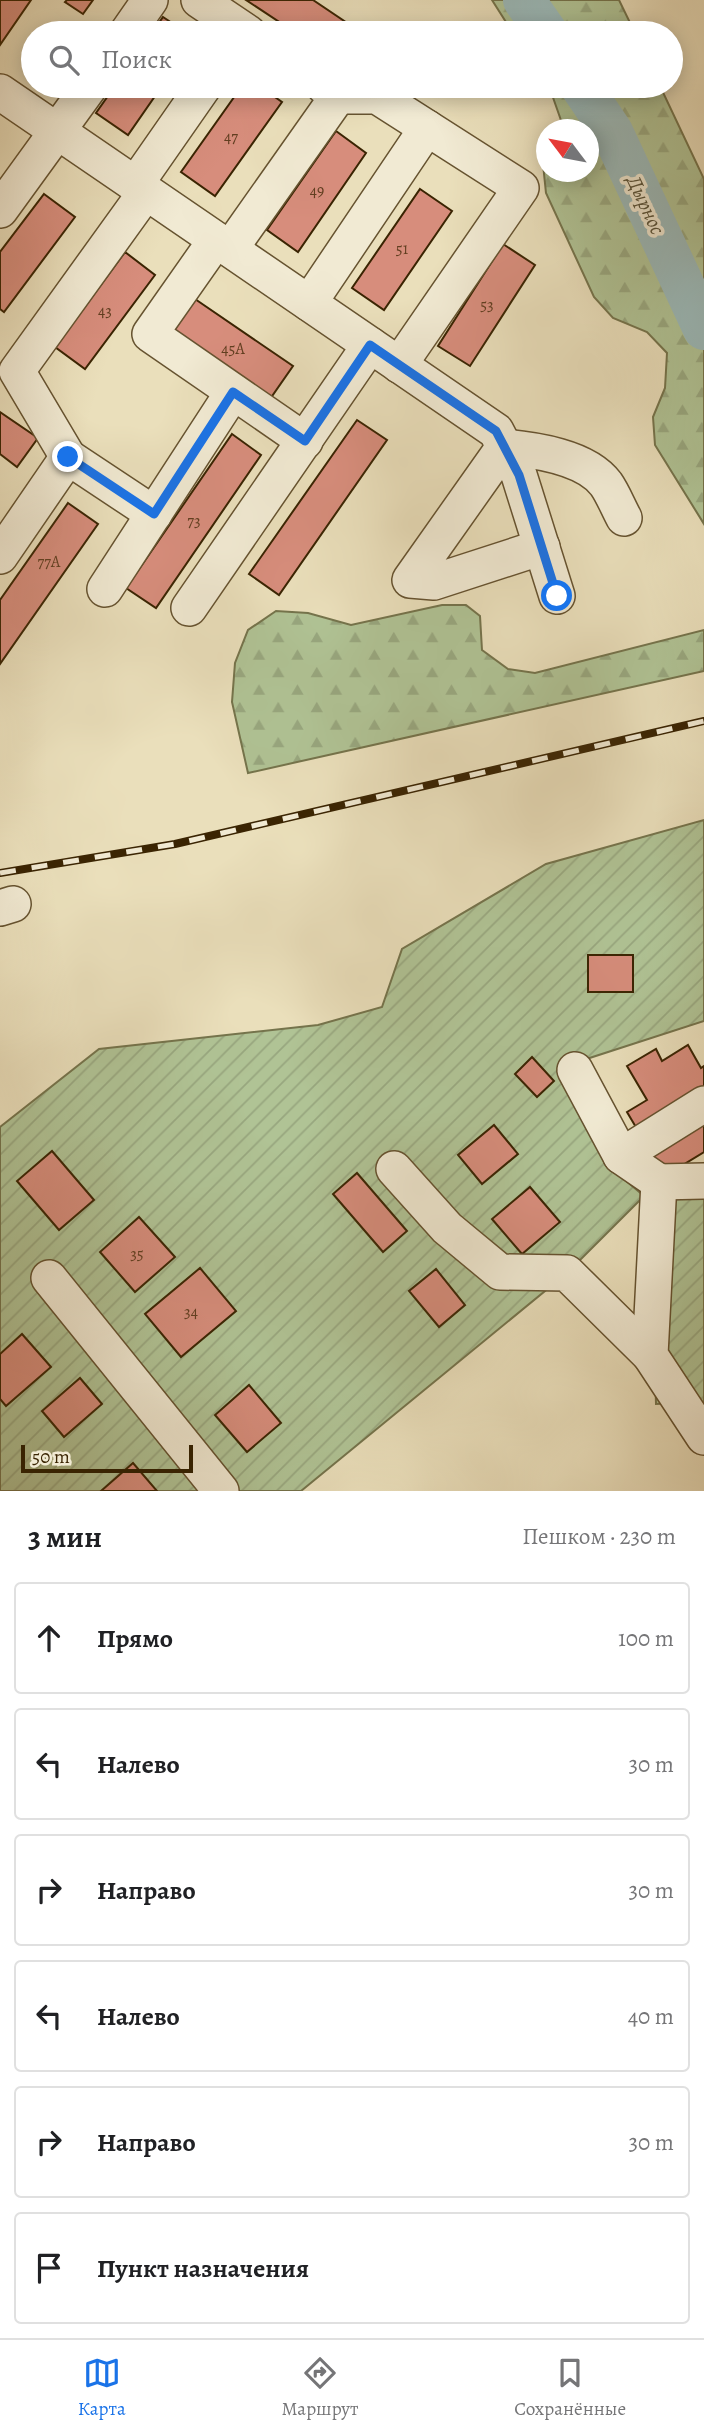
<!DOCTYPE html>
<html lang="ru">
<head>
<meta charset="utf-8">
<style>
  body { margin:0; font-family:Alegreya,serif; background:#f2f2f2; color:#202124 }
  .compass { position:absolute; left:536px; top:119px; width:63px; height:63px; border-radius:50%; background:#fff; box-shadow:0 4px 18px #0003; rotate:302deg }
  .scale { position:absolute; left:21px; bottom:18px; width:172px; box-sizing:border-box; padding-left:7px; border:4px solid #3a2402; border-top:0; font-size:19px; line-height:24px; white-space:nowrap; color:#3a2402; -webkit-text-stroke:5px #f1ead3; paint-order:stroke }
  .stop { position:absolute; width:21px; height:21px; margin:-16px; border:5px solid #1a73e8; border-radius:50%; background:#fff }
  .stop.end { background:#1a73e8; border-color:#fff; box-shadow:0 2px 7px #0008 }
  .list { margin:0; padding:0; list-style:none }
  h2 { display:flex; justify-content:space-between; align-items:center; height:91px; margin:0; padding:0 28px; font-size:30px }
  h2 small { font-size:23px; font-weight:400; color:#757577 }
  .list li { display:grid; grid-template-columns:46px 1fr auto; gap:21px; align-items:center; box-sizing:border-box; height:112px; margin:0 14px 14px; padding:0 14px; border:2px solid #e0e0e0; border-radius:7px }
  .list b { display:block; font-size:26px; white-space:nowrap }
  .list em { font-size:23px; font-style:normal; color:#757577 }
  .icon { flex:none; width:38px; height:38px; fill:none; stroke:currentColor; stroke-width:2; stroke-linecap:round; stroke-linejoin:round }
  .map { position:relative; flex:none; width:704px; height:1491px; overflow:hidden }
  .search { position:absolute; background:#fff; box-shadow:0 4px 18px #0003; left:21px; right:21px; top:21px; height:77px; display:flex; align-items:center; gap:18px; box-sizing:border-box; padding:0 24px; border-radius:38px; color:#757577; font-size:26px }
  .sheet { height:847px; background:#fff }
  nav { display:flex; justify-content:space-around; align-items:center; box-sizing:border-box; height:98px; border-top:2px solid #e0e0e0; background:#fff; font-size:19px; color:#757577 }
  nav a { display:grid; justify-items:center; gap:4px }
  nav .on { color:#1a73e8 }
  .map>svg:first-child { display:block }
  .forest { fill:url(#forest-firs); stroke:#75744c; stroke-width:2 }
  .garden { fill:url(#garden-furrows); stroke:#75744c; stroke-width:2 }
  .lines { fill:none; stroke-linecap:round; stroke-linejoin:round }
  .river { stroke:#9bbaba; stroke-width:42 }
  .building { fill:#d78d7c; stroke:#3a2402; stroke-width:2 }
  .minor-casing { stroke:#665330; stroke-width:38 }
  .minor { stroke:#f1ead3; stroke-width:35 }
  .rail-casing { stroke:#3a2402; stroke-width:8 }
  .rail { stroke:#f1ead3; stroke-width:5; stroke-dasharray:16; stroke-linecap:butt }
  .route { stroke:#1a73e8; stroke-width:9 }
  .labels { text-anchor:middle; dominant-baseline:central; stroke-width:7; stroke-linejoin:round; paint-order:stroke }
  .number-label { font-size:16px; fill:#613e20 }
  .water-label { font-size:21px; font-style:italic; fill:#575139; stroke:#f1ead3 }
</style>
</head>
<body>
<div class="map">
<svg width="704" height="1491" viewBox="0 0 704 1491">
  <defs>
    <pattern id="forest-firs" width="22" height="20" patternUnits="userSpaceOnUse" patternTransform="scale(1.75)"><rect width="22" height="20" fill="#b0c395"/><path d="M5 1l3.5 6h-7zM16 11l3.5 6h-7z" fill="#98a77f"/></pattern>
    <pattern id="garden-furrows" width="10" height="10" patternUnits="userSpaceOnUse" patternTransform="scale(1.75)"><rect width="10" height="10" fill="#b0c395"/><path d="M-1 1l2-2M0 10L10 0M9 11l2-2" fill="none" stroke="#98a77f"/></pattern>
  </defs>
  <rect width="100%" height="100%" fill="#eadfbb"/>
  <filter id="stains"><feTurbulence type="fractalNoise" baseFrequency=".00286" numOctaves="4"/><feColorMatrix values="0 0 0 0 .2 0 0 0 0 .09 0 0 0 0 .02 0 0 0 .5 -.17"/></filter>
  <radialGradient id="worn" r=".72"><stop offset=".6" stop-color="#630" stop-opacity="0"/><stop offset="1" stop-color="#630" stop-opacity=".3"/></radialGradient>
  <g class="forest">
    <polygon points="492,0 619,0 635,33 513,33"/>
    <polygon points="549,86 660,86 704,179 704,524 655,445 653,417 665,388 667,353 647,332 613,318 594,297 546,193 543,164 546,157 546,172 588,172 588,130 561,129 563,126"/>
    <polygon points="442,605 466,605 480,616 482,650 508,669 535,673 704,630 704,671 248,773 232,702 235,663 248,630 276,611 308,613 351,625"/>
  </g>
  <g class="garden">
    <polygon points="704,820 704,1021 568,1065 606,1164 644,1196 567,1273 301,1491 0,1491 0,1127 99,1049 318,1025 382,1007 402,949 546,864"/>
    <polygon points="704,1163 704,1402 656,1404 651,1241 654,1194"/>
  </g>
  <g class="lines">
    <g class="river">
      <polyline points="524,0 547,33"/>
      <polyline points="581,86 612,132 704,329"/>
    </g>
  </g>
  <g class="building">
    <polygon points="0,0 31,0 0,45"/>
    <polygon points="67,0 93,0 83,14 65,2"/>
    <polygon points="246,0 313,0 362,33 296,33"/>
    <polygon points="163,17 187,33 152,33"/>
    <polygon points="115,86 162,86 128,135 96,113"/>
    <polygon points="242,86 259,86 282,102 215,196 181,172"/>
    <polygon points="336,131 366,153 298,252 267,230"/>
    <polygon points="420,189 452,211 384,310 352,288"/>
    <polygon points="44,194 75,217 4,312 0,309 0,252"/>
    <polygon points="503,244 535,265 470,366 438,346"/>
    <polygon points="125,252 155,275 85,369 55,347"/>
    <polygon points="195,299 293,366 270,399 173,332"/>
    <polygon points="0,412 38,438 17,467 0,454"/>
    <polygon points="357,420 387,440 279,595 249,574"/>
    <polygon points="232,434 261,455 156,608 126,588"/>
    <polygon points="68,503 98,524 0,664 0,600"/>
    <rect x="588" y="955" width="45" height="37"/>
    <polygon points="688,1045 701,1068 704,1066 704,1090 637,1129 627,1112 647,1100 627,1066 656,1049 662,1061"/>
    <polygon points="532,1057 554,1081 537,1097 515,1074"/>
    <polygon points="704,1121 704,1152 663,1177 650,1154"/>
    <polygon points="494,1125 518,1154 482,1184 458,1155"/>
    <polygon points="52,1151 94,1200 59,1230 17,1181"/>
    <polygon points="357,1173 407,1231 383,1252 333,1194"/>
    <polygon points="530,1187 560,1222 522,1254 492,1219"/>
    <polygon points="139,1217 175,1257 135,1292 100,1252"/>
    <polygon points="200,1268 236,1311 181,1357 145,1314"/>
    <polygon points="436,1269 465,1305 439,1327 409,1291"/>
    <polygon points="22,1334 51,1367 6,1406 0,1399 0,1354"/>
    <polygon points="80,1378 102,1404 64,1437 42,1411"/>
    <polygon points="249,1385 281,1423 247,1452 215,1415"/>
    <polygon points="133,1463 157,1491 101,1491"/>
  </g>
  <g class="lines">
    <defs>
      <g id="minor">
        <polyline points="199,0 248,33"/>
        <polyline points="127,33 150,0"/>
        <polyline points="0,92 496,431 519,475 557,596"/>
        <polyline points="338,96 377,96 521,188 399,365"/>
        <polyline points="135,185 204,86"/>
        <polyline points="0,210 90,86"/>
        <polyline points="216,240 150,334 305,441"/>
        <polyline points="230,249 338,96 324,86"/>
        <polyline points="309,303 427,128"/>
        <polyline points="68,457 17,371 146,192"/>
        <path d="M 542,547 L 434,582 L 410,580 L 504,447 C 535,450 586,457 606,484 C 613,494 618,507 624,518"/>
        <polyline points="0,556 68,457 154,514"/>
        <polyline points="105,589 233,392"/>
        <polyline points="189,608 370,345"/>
        <polyline points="0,908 13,904"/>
        <polyline points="575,1070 621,1156 659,1182"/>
        <polyline points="621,1156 704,1104"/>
        <polyline points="394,1169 447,1228 500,1272 567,1273 650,1355"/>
        <polyline points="659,1182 650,1355 704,1437"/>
        <polyline points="659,1182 704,1181"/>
        <polyline points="49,1278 221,1491"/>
      </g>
    </defs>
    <use href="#minor" class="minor-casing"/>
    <use href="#minor" class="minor"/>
    <defs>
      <polyline id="rail" points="0,873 175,844 704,721"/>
    </defs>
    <use href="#rail" class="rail-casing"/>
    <use href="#rail" class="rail"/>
  </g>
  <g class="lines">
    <polyline class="route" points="68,457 154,514 233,392 305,441 370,345 496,431 519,475 557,596"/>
  </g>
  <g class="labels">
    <g class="number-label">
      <text x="231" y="137">47</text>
      <text x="317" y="191">49</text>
      <text x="402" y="249">51</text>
      <text x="487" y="305">53</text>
      <text x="105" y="311">43</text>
      <text x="233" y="349">45А</text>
      <text x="194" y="521">73</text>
      <text x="49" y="562">77А</text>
      <text x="137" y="1254">35</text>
      <text x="191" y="1312">34</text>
    </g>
    <g class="water-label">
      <text transform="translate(646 205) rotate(65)">Дырнос</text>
    </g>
  </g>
  <rect width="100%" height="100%" filter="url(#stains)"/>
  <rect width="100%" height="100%" fill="url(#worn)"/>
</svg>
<svg class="compass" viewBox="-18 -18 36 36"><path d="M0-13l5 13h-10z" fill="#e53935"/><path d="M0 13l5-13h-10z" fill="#757577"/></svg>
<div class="scale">50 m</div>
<div class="stop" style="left:557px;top:596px"></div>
<div class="stop end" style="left:68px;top:457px"></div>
<div class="search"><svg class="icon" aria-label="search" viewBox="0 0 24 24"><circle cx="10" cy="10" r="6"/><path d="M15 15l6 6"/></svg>Поиск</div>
</div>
<section class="sheet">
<h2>3 мин<small>Пешком · 230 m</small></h2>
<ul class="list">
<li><svg class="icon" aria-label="ahead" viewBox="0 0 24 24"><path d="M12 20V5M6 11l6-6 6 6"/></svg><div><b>Прямо</b></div><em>100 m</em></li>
<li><svg class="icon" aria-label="left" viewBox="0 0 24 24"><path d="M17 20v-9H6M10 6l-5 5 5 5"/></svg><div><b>Налево</b></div><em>30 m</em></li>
<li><svg class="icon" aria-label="right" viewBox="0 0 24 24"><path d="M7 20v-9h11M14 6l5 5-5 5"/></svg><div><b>Направо</b></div><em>30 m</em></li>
<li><svg class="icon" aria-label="left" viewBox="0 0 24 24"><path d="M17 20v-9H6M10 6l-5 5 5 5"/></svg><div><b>Налево</b></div><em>40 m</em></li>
<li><svg class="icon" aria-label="right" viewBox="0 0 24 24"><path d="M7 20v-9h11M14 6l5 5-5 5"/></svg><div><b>Направо</b></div><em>30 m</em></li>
<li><svg class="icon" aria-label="arrive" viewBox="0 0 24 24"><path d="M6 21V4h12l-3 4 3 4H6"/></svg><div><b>Пункт назначения</b></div></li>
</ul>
</section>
<nav>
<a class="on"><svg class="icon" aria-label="map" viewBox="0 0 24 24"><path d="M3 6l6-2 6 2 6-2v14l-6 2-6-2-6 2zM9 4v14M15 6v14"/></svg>Карта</a>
<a><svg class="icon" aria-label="directions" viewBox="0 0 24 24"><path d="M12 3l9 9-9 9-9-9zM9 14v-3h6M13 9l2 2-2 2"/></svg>Маршрут</a>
<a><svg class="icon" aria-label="saved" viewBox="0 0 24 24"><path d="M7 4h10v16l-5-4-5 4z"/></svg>Сохранённые</a>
</nav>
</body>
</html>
